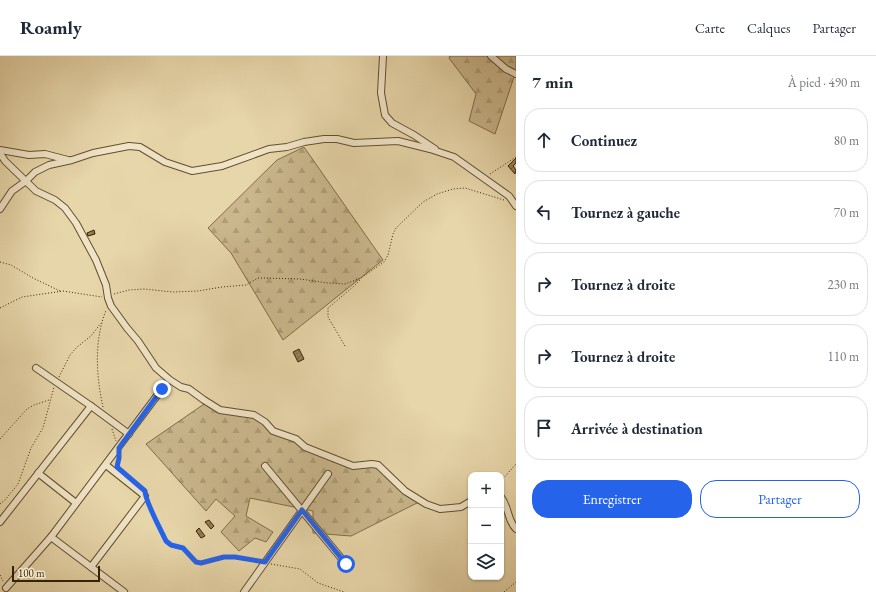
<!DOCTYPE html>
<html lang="fr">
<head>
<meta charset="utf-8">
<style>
  body { margin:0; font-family:"EB Garamond",serif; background:#f6f6f7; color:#1f2937 }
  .controls { position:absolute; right:12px; bottom:12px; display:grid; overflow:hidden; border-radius:8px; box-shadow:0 1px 3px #0004 }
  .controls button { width:36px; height:36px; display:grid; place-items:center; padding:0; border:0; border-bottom:1px solid #e0e1e3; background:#fff; color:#1f2937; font:20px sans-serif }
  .scale { position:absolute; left:12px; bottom:10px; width:88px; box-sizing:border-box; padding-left:4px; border:2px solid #3a2200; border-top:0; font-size:11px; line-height:14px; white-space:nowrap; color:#3a2200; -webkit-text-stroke:3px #efe4c8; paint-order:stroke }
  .stop { position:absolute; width:12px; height:12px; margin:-9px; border:3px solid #2563eb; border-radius:50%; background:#fff }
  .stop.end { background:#2563eb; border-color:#fff; box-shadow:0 1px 4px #0008 }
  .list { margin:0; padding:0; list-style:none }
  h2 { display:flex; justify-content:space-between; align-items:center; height:52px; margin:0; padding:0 16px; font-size:17px }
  h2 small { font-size:13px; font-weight:400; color:#747a83 }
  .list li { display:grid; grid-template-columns:26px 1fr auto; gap:12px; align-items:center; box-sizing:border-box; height:64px; margin:0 8px 8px; padding:0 8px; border:1px solid #e0e1e3; border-radius:16px }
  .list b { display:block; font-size:15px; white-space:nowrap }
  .list em { font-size:13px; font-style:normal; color:#747a83 }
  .actions { display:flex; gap:8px; padding:12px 16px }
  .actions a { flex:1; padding:9px 0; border:1px solid #2563eb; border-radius:16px; text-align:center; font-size:14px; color:#2563eb }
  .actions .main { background:#2563eb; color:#fff }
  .icon { flex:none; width:22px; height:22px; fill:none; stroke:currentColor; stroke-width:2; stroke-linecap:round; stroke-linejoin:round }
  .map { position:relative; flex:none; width:516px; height:536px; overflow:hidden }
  header { display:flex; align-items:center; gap:24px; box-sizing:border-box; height:56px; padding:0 20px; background:#fff; border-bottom:1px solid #e0e1e3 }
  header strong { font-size:19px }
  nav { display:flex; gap:22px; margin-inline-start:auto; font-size:14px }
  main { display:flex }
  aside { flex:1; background:#fff }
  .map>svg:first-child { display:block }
  .forest { fill:url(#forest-firs); stroke:#826c46 }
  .building { fill:url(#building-hatch); stroke:#3a2200 }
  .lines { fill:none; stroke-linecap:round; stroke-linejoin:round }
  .minor-casing { stroke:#654f2a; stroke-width:8 }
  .path { stroke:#3a2200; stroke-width:1; stroke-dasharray:1 2; stroke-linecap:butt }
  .minor { stroke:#efe4c8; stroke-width:6 }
  .route { stroke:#2563eb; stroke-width:5 }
</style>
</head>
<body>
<header>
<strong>Roamly</strong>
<nav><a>Carte</a><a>Calques</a><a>Partager</a></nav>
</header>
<main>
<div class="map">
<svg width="516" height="536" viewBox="0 0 516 536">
  <defs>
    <pattern id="forest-firs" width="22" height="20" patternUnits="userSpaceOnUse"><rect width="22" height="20" fill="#cab78d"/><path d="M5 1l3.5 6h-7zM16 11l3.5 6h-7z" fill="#ae9d78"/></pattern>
    <pattern id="building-hatch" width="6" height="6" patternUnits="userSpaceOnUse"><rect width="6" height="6" fill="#948058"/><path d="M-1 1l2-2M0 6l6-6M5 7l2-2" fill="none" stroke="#7a6846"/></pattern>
  </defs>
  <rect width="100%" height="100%" fill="#e7d6aa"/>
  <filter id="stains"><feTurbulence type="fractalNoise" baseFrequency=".005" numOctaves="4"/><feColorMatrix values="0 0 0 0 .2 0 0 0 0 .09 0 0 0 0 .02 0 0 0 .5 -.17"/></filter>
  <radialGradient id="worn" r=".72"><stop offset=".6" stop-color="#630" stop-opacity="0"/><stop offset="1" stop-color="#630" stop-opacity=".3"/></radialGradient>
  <g class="forest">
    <polygon points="450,0 516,0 516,15 495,78 469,65 476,38 449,2"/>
    <polygon points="304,91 383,204 283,284 231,197 208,172 277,104"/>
    <polygon points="207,346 220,354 254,359 273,375 305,391 353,410 372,408 421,445 351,480 313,477 313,455 250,442 246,460 273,476 266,486 255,482 239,495 221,476 235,460 216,443 206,455 146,388"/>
  </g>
  <g class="building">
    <polygon points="516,102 516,107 513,110 516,114 515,118 508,110"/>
    <polygon points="94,174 95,178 88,180 87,177"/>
    <polygon points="299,293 304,303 298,306 293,296"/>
    <polygon points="209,464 214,470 211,473 205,466"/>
    <polygon points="199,472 205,480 201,482 196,475"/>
  </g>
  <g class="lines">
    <defs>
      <g id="minor">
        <polyline points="383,0 381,37 385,59 392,67 414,79 435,93"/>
        <polyline points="491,0 506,13 516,18"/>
        <polyline points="0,94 29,99 45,98 68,104"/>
        <polyline points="0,97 5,105 36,135 55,144 65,152 76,167 96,204 106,229 108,242 111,250 127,272 138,285 156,312 170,324 181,331 189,333 204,344 220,354 254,359 265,366 273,375 296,383 305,391 353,410 372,408 378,409 405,435 426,448 440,453 451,452 461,451 471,445"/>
        <polyline points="0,153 12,135 26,125 35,116 49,109 72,104 93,97 129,90 140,91 165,106 192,115 222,110 269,93 287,91 304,86 324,83 337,83 354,87 398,85 430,93 454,101 509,140 516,150"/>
        <polyline points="36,312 91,350 129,378"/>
        <polyline points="265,410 346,508"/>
        <polyline points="38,417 76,447"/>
        <path d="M 501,441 C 509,451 507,464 516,473"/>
        <polyline points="0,466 91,350"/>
        <polyline points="51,481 124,536"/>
        <polyline points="91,511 145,440 106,409"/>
        <polyline points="6,532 51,481 162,333"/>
        <polyline points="244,536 328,418"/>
      </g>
    </defs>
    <use href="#minor" class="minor-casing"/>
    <g class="path">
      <polyline points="490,118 516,101"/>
      <polyline points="0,206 11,209 33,222 60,235"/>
      <polyline points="114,238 129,234 144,233 173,236 198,235 222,231 246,229 258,222 265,222 300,223 328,227 345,228 361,222 384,206 388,199 393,178 396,172 423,146 437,138 453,133 465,132 504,144"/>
      <polyline points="0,252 22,241 63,235 102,241"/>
      <polyline points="345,290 328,261 328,252 353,231 361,223"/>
      <polyline points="59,321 70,299 77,291 91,280 101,267"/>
      <path d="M 103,351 C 96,319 94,285 106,254"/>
      <polyline points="112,373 116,385"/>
      <polyline points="0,383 27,353 34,349 49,344"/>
      <polyline points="117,410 119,402"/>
      <polyline points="501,425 516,408"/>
      <path d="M 148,446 L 167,485 C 173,492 176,489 183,493 C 190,496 192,505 200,507 C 208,509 216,502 224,501 C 235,499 248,503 258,505"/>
      <polyline points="0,448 5,444 18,428 31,392 43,372 54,331"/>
      <polyline points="271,508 300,513 318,527 344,536"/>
      <polyline points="0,519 3,525"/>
      <polyline points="504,536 516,526"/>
    </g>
    <use href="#minor" class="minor"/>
  </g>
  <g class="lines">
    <path class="route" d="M 162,333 L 119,392 L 119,402 L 117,411 L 145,435 C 145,445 161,474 166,485 L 171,489 L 183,492 L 196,506 L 201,507 L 224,501 L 235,501 L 265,506 L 302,454 L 346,508"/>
  </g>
  <rect width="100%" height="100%" filter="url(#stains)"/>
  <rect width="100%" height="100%" fill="url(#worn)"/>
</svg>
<div class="controls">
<button>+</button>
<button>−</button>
<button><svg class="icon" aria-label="layers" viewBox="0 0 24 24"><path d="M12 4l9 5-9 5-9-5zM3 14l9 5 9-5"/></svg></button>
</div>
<div class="scale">100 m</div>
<div class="stop" style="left:346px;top:508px"></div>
<div class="stop end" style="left:162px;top:333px"></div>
</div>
<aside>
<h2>7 min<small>À pied · 490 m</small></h2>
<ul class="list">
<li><svg class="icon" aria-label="ahead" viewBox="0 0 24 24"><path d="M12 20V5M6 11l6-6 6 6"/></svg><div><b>Continuez</b></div><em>80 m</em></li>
<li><svg class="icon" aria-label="left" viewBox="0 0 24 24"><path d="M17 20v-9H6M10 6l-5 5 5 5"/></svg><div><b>Tournez à gauche</b></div><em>70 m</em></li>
<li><svg class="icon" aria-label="right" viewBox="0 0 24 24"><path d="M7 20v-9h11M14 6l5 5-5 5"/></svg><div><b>Tournez à droite</b></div><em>230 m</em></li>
<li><svg class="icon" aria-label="right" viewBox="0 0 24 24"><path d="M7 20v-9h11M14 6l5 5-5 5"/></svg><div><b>Tournez à droite</b></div><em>110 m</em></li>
<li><svg class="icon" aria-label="arrive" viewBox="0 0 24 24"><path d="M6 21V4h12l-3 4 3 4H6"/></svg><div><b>Arrivée à destination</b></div></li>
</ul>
<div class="actions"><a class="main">Enregistrer</a><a>Partager</a></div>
</aside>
</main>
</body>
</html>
